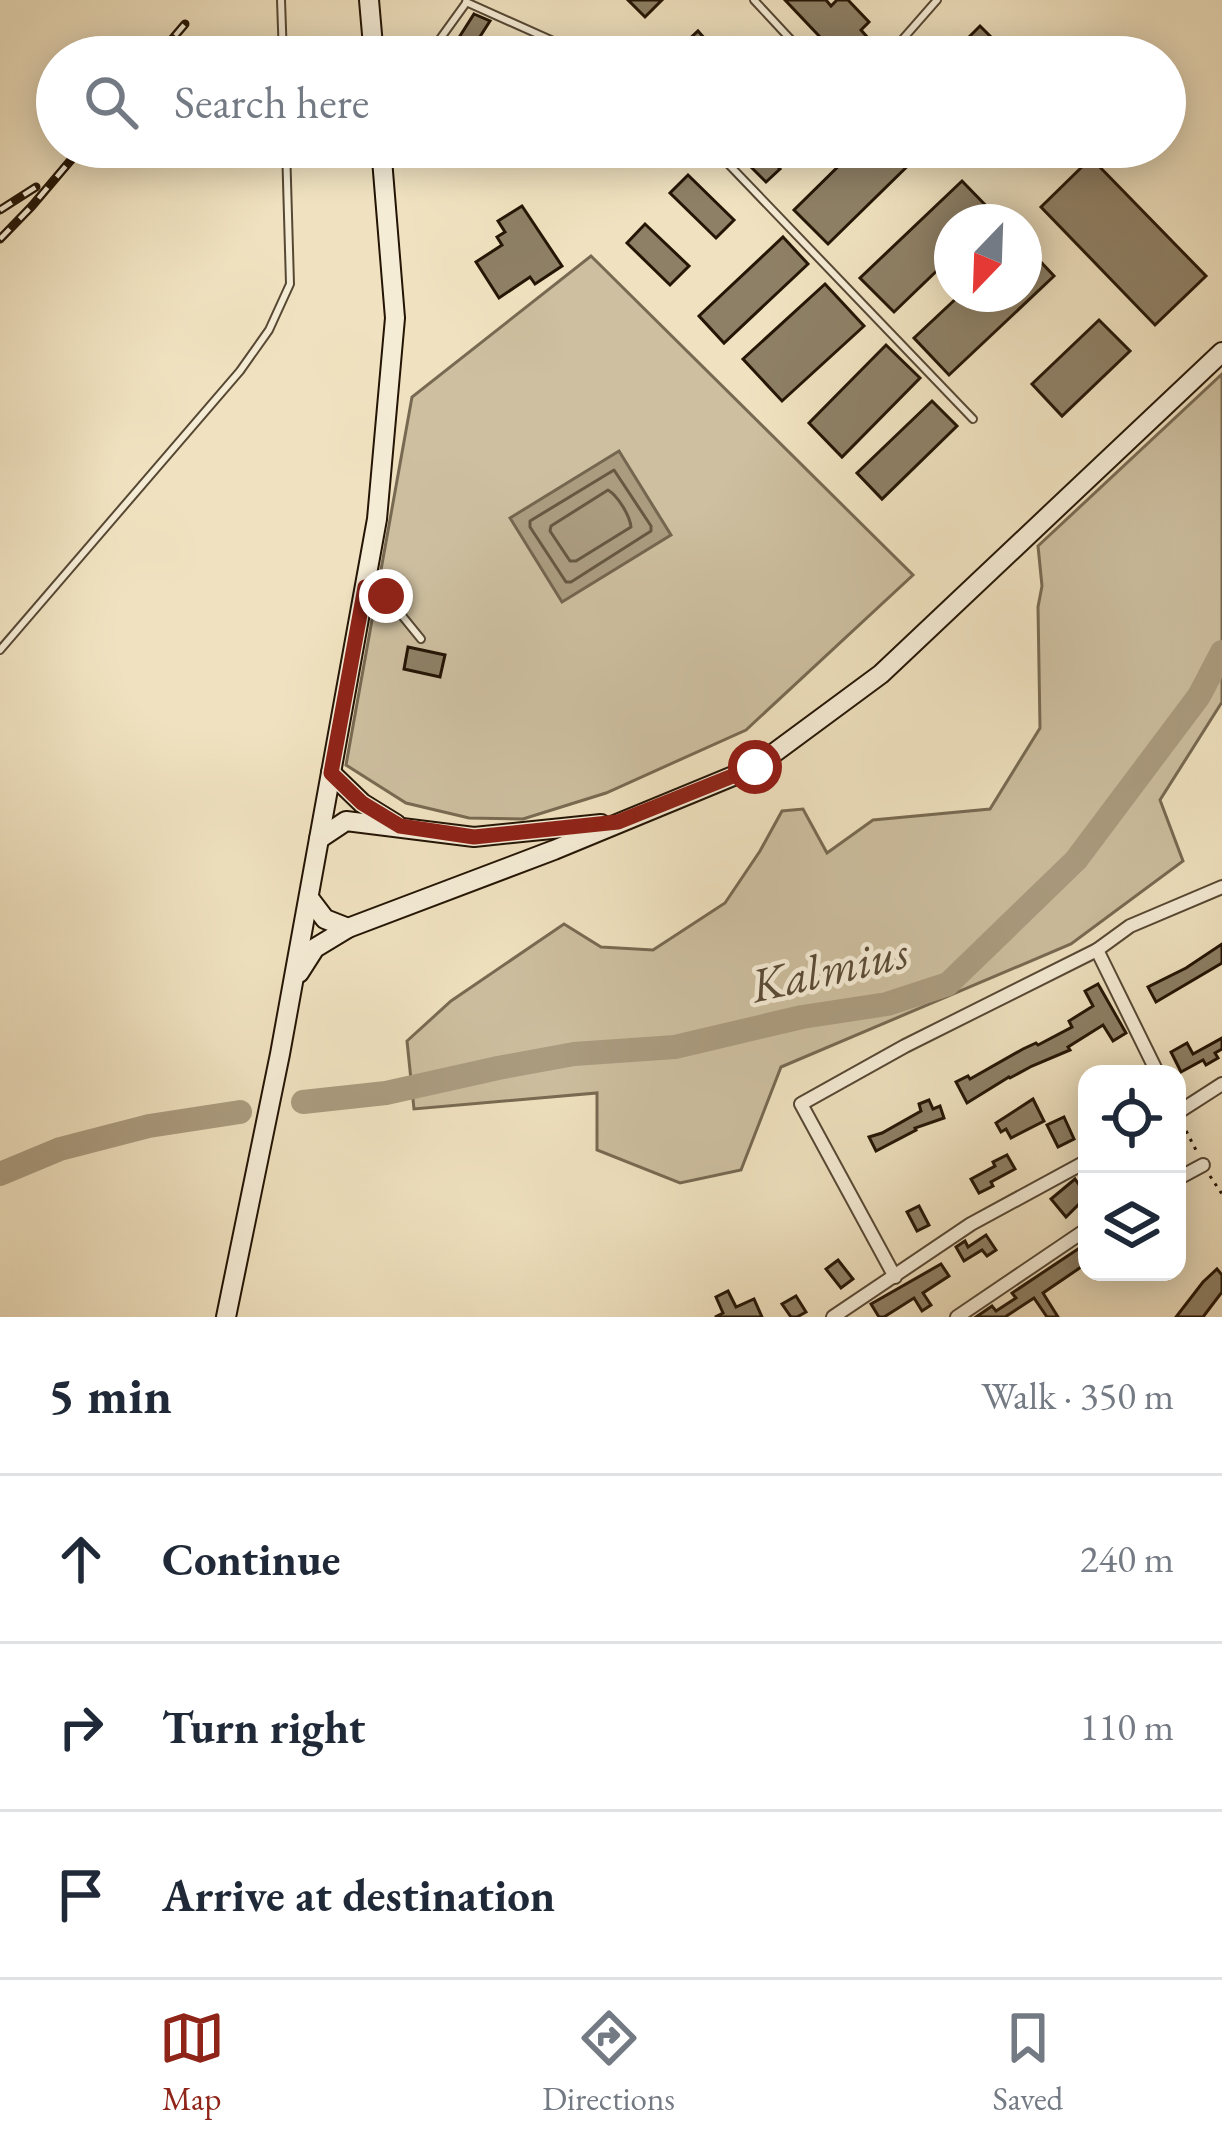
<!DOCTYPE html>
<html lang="en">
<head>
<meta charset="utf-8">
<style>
  body { margin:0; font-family:"EB Garamond",serif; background:#f2f2f3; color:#1f2937 }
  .controls { position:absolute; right:36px; bottom:36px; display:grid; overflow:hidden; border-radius:24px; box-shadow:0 6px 30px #0003 }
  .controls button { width:108px; height:108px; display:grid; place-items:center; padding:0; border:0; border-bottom:3px solid #e0e1e3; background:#fff; color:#1f2937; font:60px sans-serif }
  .compass { position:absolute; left:934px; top:204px; width:108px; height:108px; border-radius:50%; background:#fff; box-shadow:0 6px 30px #0003; rotate:203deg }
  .stop { position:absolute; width:36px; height:36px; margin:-27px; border:9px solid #8f2418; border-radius:50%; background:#fff }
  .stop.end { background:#8f2418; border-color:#fff; box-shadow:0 3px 12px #0008 }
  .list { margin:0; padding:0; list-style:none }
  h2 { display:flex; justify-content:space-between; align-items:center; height:156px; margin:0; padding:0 48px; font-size:51px }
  h2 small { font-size:39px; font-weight:400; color:#747a83 }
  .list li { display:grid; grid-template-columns:78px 1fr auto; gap:36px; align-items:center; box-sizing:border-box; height:168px; padding:0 48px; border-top:3px solid #e0e1e3 }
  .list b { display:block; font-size:45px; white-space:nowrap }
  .list em { font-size:39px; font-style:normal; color:#747a83 }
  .icon { flex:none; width:66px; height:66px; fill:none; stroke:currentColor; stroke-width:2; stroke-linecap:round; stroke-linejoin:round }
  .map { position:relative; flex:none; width:1222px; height:1317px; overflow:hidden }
  .search { position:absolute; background:#fff; box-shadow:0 6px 30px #0003; left:36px; right:36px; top:36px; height:132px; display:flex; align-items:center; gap:30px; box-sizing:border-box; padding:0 42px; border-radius:66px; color:#747a83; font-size:45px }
  .sheet { height:660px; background:#fff }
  nav { display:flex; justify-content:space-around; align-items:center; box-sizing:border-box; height:168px; border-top:3px solid #e0e1e3; background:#fff; font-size:33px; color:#747a83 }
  nav a { display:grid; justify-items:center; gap:6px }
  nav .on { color:#8f2418 }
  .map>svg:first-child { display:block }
  .green { fill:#cdbfa0; stroke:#786a52; stroke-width:3 }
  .water { fill:#ab9c80; stroke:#75664f; stroke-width:3 }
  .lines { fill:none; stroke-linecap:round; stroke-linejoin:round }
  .shore { stroke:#685842; stroke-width:3 }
  .river { stroke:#ab9c80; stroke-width:24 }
  .building { fill:#8e8066; stroke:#241505; stroke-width:3 }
  .lane-casing { stroke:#574834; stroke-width:10 }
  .street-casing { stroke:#574834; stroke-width:16 }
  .secondary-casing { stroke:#241505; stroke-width:22 }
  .path { stroke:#241505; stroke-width:3; stroke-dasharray:3 6; stroke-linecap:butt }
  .lane { stroke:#f5ecd6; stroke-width:6 }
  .street { stroke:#f5ecd6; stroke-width:12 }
  .secondary { stroke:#f5ecd6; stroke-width:18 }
  .rail-casing { stroke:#241505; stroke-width:9 }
  .rail { stroke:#f5ecd6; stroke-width:4.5; stroke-dasharray:14; stroke-linecap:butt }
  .route { stroke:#8f2418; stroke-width:15 }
  .labels { text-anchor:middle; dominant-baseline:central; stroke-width:9; stroke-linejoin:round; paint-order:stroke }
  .water-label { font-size:48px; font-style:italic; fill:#5a4b36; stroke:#f5ecd6 }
</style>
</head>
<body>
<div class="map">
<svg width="1222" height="1317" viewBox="0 0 1222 1317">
  <rect width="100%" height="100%" fill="#f0e2c0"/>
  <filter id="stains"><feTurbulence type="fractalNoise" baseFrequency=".00167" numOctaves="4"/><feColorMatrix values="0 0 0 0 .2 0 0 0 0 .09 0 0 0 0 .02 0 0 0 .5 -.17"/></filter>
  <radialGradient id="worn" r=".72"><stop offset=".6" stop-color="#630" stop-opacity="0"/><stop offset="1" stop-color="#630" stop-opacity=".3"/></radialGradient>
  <g class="green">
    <polygon points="591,256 913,575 746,730 606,793 523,819 469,818 406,803 346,765 412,397"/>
    <polygon points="1222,374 1222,702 1160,800 1183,861 1071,944 781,1067 741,1170 680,1183 597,1150 597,1093 414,1109 407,1041 451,1001 564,924 601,947 653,950 725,903 760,851 782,811 803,809 827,853 873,820 990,809 1040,728 1038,607 1042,586 1038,546"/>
  </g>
  <polygon class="water" points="619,451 671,535 562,602 510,518"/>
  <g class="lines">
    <g class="shore">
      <polygon points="614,470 651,526 651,531 571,582 566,582 530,527 530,521"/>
      <path d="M 608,490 C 618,496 630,516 631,527 L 576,561 L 570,561 L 550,531 L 551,526 Z"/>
    </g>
    <g class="river">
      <polyline points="303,1102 386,1093 498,1068 574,1054 675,1047 802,1017 887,1004 948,984 1076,860 1199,696 1222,652"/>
      <polyline points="0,1174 60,1149 149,1126 240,1112"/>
    </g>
  </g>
  <g class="building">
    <polygon points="628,0 662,0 645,17"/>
    <polygon points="785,0 826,0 831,6 837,0 848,0 869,22 861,30 868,38 848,57 839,57"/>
    <polygon points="474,14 490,21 472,49 458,39"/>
    <polygon points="980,26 1011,57 949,57"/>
    <polygon points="698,31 721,57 670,57"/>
    <polygon points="731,147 758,147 780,169 766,182"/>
    <polygon points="858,147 927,147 828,244 794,210"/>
    <polygon points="1091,158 1206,276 1155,325 1041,207"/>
    <polygon points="688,175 734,220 716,238 670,193"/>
    <polygon points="962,181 995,215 988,222 952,222 952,256 894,312 860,278"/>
    <polygon points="522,206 562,266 535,284 530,277 499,298 476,262 502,245 497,237 505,232 498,221"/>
    <polygon points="645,224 689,266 670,285 627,243"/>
    <polygon points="783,237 808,264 724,343 699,316"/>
    <polygon points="1024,244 1054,276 949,375 914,338 961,294 1024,294"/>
    <polygon points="825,284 864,326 782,401 743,359"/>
    <polygon points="1099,320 1130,351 1062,416 1032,384"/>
    <polygon points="886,345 920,378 842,457 809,423"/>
    <polygon points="932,401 957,426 882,499 857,473"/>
    <polygon points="408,647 445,655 440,677 404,669"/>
    <polygon points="1222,944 1222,963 1156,1002 1148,987 1186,968"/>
    <polygon points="1098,984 1126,1033 1113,1041 1103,1025 1068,1047 1070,1050 1032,1066 1010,1078 1009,1077 967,1103 956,1082 968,1076 970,1079 1023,1049 1036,1043 1038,1045 1072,1027 1069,1021 1093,1006 1085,991"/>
    <polygon points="1222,1038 1222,1049 1215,1053 1218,1058 1206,1065 1203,1060 1181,1072 1171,1052 1187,1043 1193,1054"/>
    <polygon points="1033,1099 1044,1121 1011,1138 1006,1129 1001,1132 996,1123"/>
    <polygon points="929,1100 933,1109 940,1106 944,1118 915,1128 916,1130 876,1151 869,1137 882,1133 921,1111 919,1104"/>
    <polygon points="1064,1117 1074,1139 1058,1147 1047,1125"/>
    <polygon points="1007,1155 1015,1169 991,1182 993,1186 979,1193 971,1179 995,1166 993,1162"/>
    <polygon points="1075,1179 1087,1196 1066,1217 1051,1199"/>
    <polygon points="919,1206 929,1225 917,1231 907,1212"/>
    <polygon points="986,1235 996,1250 987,1256 982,1250 964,1261 956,1247 965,1241 968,1247"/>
    <polygon points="1087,1243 1087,1263 1043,1293 1058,1317 1047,1317 1034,1298 1005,1317 976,1317 992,1306 996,1311 1016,1298 1012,1293"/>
    <polygon points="838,1260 853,1279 841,1288 826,1269"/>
    <polygon points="941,1264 949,1276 923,1293 931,1305 922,1311 914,1298 884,1317 879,1317 871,1304"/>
    <polygon points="1217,1269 1222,1275 1222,1292 1203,1317 1176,1317 1203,1282"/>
    <polygon points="728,1291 736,1307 754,1299 762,1317 715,1317 723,1313 716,1297"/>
    <polygon points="796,1296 806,1312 797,1317 791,1317 782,1304"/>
  </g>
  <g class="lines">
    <defs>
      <g id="lane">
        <polyline points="281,0 283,57"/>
        <polyline points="754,0 807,57"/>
        <polyline points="466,2 589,57"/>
        <polyline points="427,57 466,3"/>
        <polyline points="887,57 937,0"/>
        <polyline points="712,147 973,419"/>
        <polyline points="368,589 386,596 421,639"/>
        <polyline points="0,650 240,371 269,330 290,284 286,147"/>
      </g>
      <g id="street">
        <polyline points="1097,950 1158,1074"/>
        <polyline points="1177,1113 1222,1084"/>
        <polyline points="1177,1179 1203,1165"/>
        <polyline points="895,1277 801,1104 905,1046 1097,950 1130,926 1222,887"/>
        <polyline points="833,1317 971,1224 1087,1161"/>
        <polyline points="957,1317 1087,1229"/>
      </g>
      <g id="secondary">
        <polyline points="369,0 374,57"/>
        <polyline points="331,773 362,803 396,824"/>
        <polyline points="319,839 346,821 474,837 601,824"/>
        <polyline points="309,898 325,919 348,928"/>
        <polyline points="299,973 315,948 348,928 554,850 755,767 881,674 1222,352"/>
        <polyline points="226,1317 280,1054 377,519 395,318 381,147"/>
      </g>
    </defs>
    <use href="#lane" class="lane-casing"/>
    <use href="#street" class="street-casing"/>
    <use href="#secondary" class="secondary-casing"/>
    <g class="path">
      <polyline points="1182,1123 1197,1152"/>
      <polyline points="1210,1176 1222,1194"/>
    </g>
    <use href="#lane" class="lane"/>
    <use href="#street" class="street"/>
    <use href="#secondary" class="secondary"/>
    <defs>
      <g id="rail">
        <polyline points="157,57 185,24"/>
        <polyline points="0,210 36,187"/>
        <polyline points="0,239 32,206 82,147"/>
      </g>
    </defs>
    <use href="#rail" class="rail-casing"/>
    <use href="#rail" class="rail"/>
  </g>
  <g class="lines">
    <polyline class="route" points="386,596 365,587 331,773 362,803 400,826 474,837 618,822 755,767"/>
  </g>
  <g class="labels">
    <g class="water-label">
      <text transform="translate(829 968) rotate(-13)">Kalmius</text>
    </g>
  </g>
  <rect width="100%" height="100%" filter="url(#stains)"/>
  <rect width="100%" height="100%" fill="url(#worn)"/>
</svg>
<div class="controls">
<button><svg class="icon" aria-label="locate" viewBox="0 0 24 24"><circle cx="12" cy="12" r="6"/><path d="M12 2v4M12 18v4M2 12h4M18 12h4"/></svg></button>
<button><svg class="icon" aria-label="layers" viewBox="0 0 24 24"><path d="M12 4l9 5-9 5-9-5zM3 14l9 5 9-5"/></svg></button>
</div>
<svg class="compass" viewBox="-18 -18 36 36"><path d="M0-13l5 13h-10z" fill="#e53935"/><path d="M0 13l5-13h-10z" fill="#747a83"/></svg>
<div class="stop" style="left:755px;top:767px"></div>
<div class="stop end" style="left:386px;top:596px"></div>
<div class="search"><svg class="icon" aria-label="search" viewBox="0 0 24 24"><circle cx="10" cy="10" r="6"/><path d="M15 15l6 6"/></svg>Search here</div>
</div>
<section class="sheet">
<h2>5 min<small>Walk · 350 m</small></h2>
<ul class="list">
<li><svg class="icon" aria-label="ahead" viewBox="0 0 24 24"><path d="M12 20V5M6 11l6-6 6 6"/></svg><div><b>Continue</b></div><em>240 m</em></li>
<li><svg class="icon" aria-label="right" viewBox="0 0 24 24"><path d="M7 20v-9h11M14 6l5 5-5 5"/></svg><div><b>Turn right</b></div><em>110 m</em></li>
<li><svg class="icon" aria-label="arrive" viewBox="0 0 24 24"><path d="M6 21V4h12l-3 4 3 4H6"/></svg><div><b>Arrive at destination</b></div></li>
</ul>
</section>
<nav>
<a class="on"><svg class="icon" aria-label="map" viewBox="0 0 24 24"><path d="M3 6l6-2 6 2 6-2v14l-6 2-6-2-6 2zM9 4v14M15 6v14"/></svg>Map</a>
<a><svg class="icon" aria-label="directions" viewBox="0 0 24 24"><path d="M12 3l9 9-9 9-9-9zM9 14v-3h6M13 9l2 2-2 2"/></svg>Directions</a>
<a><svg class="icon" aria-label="saved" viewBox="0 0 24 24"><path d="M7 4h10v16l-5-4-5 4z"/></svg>Saved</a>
</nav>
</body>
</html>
